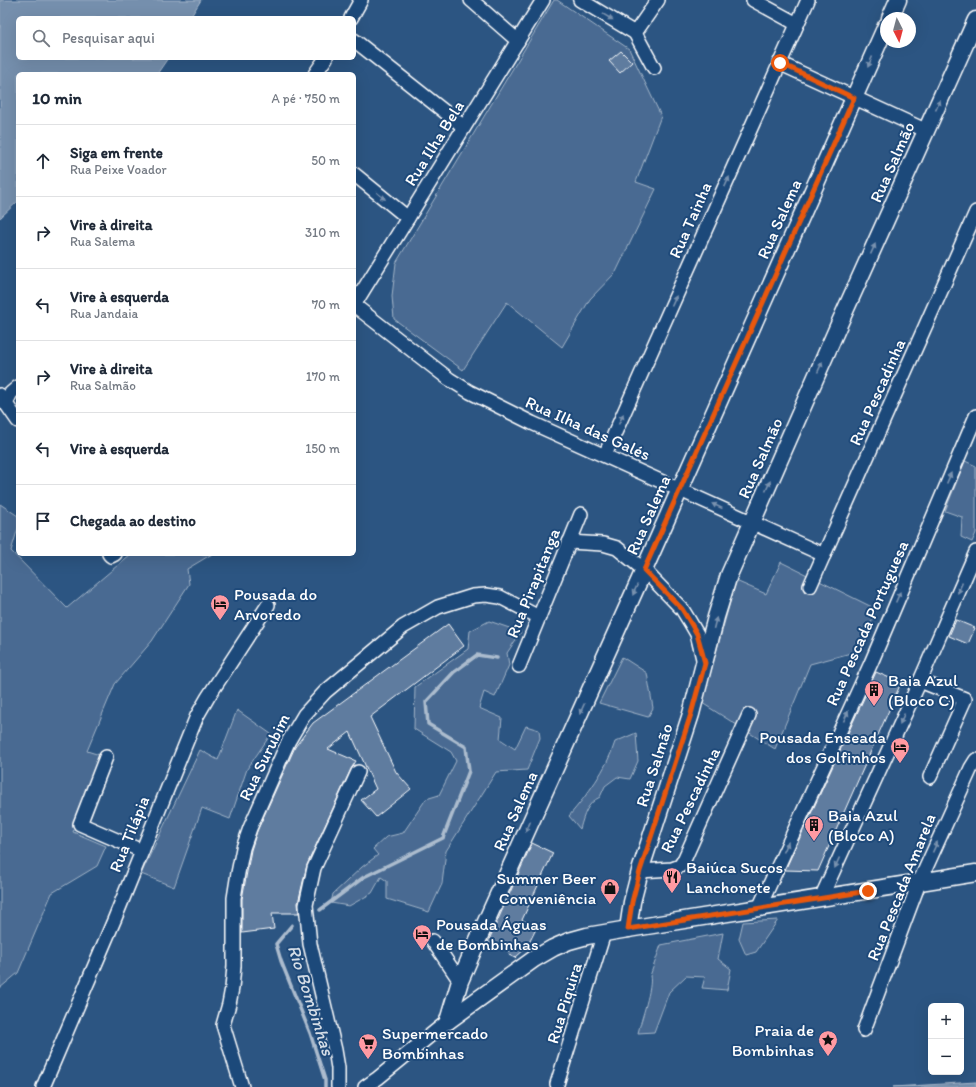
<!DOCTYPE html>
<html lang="pt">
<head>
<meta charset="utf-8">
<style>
  body { margin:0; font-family:Itim,sans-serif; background:#f2f2f3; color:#1f2937 }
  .controls { position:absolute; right:12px; bottom:12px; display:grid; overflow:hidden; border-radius:6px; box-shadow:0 4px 16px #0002 }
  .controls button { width:36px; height:36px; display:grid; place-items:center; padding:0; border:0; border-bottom:1px solid #e0e1e3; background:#fff; color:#1f2937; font:20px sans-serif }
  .compass { position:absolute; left:880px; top:12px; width:36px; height:36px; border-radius:50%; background:#fff; box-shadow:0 4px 16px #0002; rotate:174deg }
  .stop { position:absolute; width:12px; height:12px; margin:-9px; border:3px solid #ea580c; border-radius:50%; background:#fff }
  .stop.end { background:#ea580c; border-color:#fff; box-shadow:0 1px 4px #0008 }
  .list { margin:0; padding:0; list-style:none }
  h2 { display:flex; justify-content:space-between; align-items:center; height:52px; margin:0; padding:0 16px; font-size:17px }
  h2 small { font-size:13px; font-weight:400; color:#747a83 }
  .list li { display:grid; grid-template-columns:26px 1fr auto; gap:12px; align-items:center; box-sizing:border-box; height:72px; padding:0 16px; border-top:1px solid #e0e1e3 }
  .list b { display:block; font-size:15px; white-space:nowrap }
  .list p { margin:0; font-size:13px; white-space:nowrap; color:#747a83 }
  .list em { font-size:13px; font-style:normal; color:#747a83 }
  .icon { flex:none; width:22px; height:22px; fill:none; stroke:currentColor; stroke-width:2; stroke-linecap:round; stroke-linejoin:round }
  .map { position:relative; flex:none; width:976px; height:1087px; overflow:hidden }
  .search { position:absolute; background:#fff; box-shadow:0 4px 16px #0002; left:16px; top:16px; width:340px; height:44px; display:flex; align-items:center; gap:10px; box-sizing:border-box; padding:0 14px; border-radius:6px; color:#747a83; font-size:15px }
  .panel { position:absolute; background:#fff; box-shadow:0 4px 16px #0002; left:16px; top:72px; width:340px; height:484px; border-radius:6px }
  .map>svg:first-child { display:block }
  .green { fill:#486b92; stroke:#a4b5c8 }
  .water { fill:#748fad; stroke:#acbcce }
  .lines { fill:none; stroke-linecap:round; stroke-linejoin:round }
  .stream { stroke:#acbcce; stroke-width:3.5 }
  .building { fill:#5e7c9f; stroke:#fff }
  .minor-casing { stroke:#fff; stroke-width:16 }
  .major-casing { stroke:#fff; stroke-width:19 }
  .minor { stroke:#1f4a7a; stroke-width:13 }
  .major { stroke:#1f4a7a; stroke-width:16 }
  .oneway { fill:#7992af }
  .route { stroke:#ea580c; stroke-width:5 }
  .labels { text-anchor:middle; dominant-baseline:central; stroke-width:4; stroke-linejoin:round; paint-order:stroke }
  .street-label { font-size:17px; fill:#fff; stroke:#1f4a7a }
  .poi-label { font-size:17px; fill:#fff; stroke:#1f4a7a; text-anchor:start }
  .water-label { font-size:18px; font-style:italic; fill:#d5dde6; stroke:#1f4a7a }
</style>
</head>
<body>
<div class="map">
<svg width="976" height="1087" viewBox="0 0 976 1087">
  <rect width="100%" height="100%" fill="#2c5582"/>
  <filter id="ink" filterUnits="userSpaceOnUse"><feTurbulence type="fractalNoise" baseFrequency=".025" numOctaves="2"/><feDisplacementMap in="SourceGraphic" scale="8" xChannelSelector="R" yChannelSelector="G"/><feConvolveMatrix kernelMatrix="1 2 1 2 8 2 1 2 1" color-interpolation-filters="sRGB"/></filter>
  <g filter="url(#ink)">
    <g class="green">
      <polygon points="554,0 557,0 629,49 661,116 636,182 656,189 616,272 590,299 562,347 507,302 463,370 394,319 392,296 396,263"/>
      <polygon points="965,461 976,466 976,533 972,542 961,537 962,517 945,511"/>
      <polygon points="0,504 18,516 18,528 11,551 67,608 131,554 212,554 187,569 189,584 152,641 115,684 87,751 103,756 73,832 106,846 97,866 52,893 18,973 0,988"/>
      <polygon points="781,562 876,609 862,650 810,664 775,749 702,703 736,581 766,594"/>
      <polygon points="489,621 521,632 507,653 509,665 495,697 484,692 479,708 502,718 500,739 515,749 526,726 539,730 540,738 527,770 496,772 446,851 442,884 429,912 387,899 387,881 381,877 372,893 349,906 331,903 333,894 362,867 378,855 373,849 386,837 403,833 426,799 439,795 456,761 451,752 414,729 415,687 468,649 470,631"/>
      <polygon points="622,657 647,673 653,708 648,717 599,703"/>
      <polygon points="237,710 271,734 247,769 230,819 202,808 174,887 141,874 200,750 218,760"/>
      <path d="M 636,733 L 638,761 L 630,779 L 617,777 L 605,786 L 600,797 C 587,803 584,815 580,829 L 569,816 C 587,795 607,769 615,742 Z"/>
      <polygon points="778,920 756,952 746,955 739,939 743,922"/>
      <path d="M 723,933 L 718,959 L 731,969 L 727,990 L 702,988 L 705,977 L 686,976 L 669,992 L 654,1032 L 638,1033 C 641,1020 653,987 650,976 L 661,945 Z"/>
    </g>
    <g class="water">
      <polygon points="0,0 201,0 190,18 18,18 18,58 168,58 157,74 18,74 18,201 0,218"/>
      <polygon points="976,1082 976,1087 893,1087"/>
    </g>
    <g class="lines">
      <g class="stream">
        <polyline points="320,910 364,877 443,838 469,771 466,747 428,724 426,702 454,672 477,655 497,658"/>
        <polyline points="292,925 276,944 281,961 310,1033 325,1080 325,1087"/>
      </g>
    </g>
    <g class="building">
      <polygon points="621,51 632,62 620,73 609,61"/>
      <polygon points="956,620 975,628 968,644 949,636"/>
      <polygon points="448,624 464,646 370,717 396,772 411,789 376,817 361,800 376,789 350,732 328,749 356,761 351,769 307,865 298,903 299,913 272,913 274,929 242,933 242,899 251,850 257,831 295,747 313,723"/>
      <polygon points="876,672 901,683 818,871 785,870"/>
      <polygon points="532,843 553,853 522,920 537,927 527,947 515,958 509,955 510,952 488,942"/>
    </g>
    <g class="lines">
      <defs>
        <g id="minor">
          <polyline points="471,0 518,41"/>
          <polyline points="580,0 635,33 654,68"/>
          <polyline points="753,0 797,24"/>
          <polyline points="351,18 361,0"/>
          <polyline points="635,33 658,0"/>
          <polyline points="354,40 464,127"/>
          <polyline points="779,63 927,131"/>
          <polyline points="315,74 326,58"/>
          <polyline points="354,174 408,218"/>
          <polyline points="354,305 449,379 470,392 532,423 824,555"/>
          <polyline points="354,305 543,0"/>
          <polyline points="0,395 18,421"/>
          <polyline points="6,403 11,393 18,387"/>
          <polyline points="605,455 808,0"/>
          <polyline points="569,542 603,544 617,548 644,570 682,609 690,622 697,634 704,663"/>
          <polyline points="109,554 111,556 115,554"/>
          <polyline points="810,586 976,212"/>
          <polyline points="519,666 581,514"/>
          <polyline points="920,681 965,699 930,777"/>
          <polyline points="106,757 80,824 142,851"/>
          <polyline points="640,871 672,869 680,866 684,860 749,715"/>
          <polyline points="821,898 920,681 976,552"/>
          <polyline points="759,908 871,663 976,416"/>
          <polyline points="433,941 460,981"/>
          <polyline points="864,1030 919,883 971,768 976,760"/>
          <polyline points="557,1084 604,933"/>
          <polyline points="43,1087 115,918 197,716 208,697 268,605"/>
          <polyline points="242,1087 223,1025 229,1004 232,988 234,966 234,898 238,873 243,848 250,828 288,742 304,715 325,692 403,627 438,607 473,596 486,595 500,597 539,617"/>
          <polyline points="338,1087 338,1068 335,1050 310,944 306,905 314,868 358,772"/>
          <polyline points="365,1087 378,1078 448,1021"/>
        </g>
        <g id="major">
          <polyline points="890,18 898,0"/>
          <polyline points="628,929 632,902 640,871 691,714 716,617 729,575 840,322 976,20"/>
          <polyline points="448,1021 460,981 476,944 644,570 886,26"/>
          <polyline points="448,1021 534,959 553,948 569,941 587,936 628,929 976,873"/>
        </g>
      </defs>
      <use href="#minor" class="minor-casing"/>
      <use href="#major" class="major-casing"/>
      <use href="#minor" class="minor"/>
      <use href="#major" class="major"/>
    </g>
    <defs><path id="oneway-solid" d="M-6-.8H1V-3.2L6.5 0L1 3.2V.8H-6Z"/></defs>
    <g class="oneway">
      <use href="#oneway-solid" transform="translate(608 17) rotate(31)"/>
      <use href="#oneway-solid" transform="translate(870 62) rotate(114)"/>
      <use href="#oneway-solid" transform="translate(938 105) rotate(-66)"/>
      <use href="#oneway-solid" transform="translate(727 182) rotate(-66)"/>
      <use href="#oneway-solid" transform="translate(381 196) rotate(39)"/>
      <use href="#oneway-solid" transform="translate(873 249) rotate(-66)"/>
      <use href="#oneway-solid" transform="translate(674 301) rotate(-66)"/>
      <use href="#oneway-solid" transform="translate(820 367) rotate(-66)"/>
      <use href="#oneway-solid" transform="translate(621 419) rotate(-66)"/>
      <use href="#oneway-solid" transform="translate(949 478) rotate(-67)"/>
      <use href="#oneway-solid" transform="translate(768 486) rotate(-66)"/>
      <use href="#oneway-solid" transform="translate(717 506) rotate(-155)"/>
      <use href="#oneway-solid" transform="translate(960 588) rotate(114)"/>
      <use href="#oneway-solid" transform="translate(635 590) rotate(114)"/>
      <use href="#oneway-solid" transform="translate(898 597) rotate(-67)"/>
      <use href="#oneway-solid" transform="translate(715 623) rotate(-76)"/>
      <use href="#oneway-solid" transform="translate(582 709) rotate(114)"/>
      <use href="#oneway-solid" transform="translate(846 716) rotate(-66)"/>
      <use href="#oneway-solid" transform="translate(902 719) rotate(114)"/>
      <use href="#oneway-solid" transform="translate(528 827) rotate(114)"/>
      <use href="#oneway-solid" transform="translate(786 847) rotate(-66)"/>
      <use href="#oneway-solid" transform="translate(935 847) rotate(-66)"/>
      <use href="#oneway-solid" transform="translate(837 863) rotate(114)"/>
    </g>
  </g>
  <g class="lines" filter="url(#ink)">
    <polyline class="route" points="780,63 854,98 644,570 682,609 690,622 697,634 705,663 691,714 640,871 632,902 628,929 868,891"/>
  </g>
  <defs>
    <symbol id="hotel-pin" viewBox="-11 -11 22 30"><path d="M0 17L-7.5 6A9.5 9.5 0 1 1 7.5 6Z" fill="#ff9aa2" stroke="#1f4a7a"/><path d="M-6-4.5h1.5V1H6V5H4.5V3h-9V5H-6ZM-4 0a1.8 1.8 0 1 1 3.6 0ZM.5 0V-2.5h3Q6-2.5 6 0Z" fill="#111"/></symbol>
    <symbol id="building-pin" viewBox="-11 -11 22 30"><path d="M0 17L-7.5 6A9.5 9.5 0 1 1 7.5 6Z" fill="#ff9aa2" stroke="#1f4a7a"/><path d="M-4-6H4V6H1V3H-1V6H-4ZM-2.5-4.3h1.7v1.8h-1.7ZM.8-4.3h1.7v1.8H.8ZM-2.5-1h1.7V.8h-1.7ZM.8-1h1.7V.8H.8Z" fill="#111"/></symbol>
    <symbol id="restaurant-pin" viewBox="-11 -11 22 30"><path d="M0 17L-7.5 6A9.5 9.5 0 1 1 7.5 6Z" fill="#ff9aa2" stroke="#1f4a7a"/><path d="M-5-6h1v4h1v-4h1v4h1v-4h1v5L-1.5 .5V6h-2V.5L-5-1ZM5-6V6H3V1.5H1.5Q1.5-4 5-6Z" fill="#111"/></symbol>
    <symbol id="shop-pin" viewBox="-11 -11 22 30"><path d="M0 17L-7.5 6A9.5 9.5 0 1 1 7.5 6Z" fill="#ff9aa2" stroke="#1f4a7a"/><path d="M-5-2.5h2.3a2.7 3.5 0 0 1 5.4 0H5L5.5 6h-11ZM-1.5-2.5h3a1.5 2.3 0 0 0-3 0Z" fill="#111"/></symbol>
    <symbol id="sight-pin" viewBox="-11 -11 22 30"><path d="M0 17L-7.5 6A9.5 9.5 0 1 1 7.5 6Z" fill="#ff9aa2" stroke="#1f4a7a"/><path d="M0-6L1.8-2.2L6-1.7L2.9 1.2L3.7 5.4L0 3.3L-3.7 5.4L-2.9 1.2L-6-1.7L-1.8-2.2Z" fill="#111"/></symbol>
    <symbol id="supermarket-pin" viewBox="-11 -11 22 30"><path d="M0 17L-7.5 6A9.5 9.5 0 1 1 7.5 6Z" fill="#ff9aa2" stroke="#1f4a7a"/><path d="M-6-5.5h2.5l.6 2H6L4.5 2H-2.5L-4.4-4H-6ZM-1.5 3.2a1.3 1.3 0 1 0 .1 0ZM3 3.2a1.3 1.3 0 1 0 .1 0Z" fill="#111"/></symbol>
  </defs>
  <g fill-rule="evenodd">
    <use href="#hotel-pin" x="209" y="593" width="22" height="30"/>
    <use href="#building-pin" x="863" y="679" width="22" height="30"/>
    <use href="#hotel-pin" x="889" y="736" width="22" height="30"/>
    <use href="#building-pin" x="803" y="814" width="22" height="30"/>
    <use href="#restaurant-pin" x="661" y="866" width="22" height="30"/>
    <use href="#shop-pin" x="599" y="877" width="22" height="30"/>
    <use href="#hotel-pin" x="411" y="923" width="22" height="30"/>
    <use href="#sight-pin" x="817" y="1029" width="22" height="30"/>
    <use href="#supermarket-pin" x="357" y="1032" width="22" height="30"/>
  </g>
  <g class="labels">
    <g class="street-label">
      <text transform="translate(434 143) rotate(-58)">Rua Ilha Bela</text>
      <text transform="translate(892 162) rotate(-66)">Rua Salmão</text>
      <text transform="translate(779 219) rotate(-66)">Rua Salema</text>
      <text transform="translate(690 220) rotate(-66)">Rua Tainha</text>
      <text transform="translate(877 392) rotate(-66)">Rua Pescadinha</text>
      <text transform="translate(588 428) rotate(24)">Rua Ilha das Galés</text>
      <text transform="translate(760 458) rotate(-66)">Rua Salmão</text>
      <text transform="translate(648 515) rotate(-66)">Rua Salema</text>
      <text transform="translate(533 583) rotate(-68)">Rua Pirapitanga</text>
      <text transform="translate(867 623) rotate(-66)">Rua Pescada Portuguesa</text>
      <text transform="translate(264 757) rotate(-64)">Rua Surubim</text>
      <text transform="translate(654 765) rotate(-72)">Rua Salmão</text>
      <text transform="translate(690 800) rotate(-64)">Rua Pescadinha</text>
      <text transform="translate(515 811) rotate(-66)">Rua Salema</text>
      <text transform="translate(129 834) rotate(-68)">Rua Tilápia</text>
      <text transform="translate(901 887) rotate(-68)">Rua Pescada Amarela</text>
      <text transform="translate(564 1003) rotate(-73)">Rua Piquira</text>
    </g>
    <g class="poi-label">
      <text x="234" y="594">Pousada do<tspan x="234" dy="20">Arvoredo</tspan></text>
      <text x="888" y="680">Baia Azul<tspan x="888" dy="20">(Bloco C)</tspan></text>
      <text x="886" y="737" text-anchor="end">Pousada Enseada<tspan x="886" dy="20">dos Golfinhos</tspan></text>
      <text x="828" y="815">Baia Azul<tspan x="828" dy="20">(Bloco A)</tspan></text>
      <text x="686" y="867">Baiúca Sucos<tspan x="686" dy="20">Lanchonete</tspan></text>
      <text x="596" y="878" text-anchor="end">Summer Beer<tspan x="596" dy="20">Conveniência</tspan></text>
      <text x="436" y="924">Pousada Águas<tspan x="436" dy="20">de Bombinhas</tspan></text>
      <text x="814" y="1030" text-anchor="end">Praia de<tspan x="814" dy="20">Bombinhas</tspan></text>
      <text x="382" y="1033">Supermercado<tspan x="382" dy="20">Bombinhas</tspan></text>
    </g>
    <g class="water-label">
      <text transform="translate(311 1000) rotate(72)">Rio Bombinhas</text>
    </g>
  </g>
</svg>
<div class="controls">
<button>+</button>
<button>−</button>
</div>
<svg class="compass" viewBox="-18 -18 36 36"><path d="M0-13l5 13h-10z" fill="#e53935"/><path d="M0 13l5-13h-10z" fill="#747a83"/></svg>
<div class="stop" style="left:780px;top:63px"></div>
<div class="stop end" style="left:868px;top:891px"></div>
<div class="search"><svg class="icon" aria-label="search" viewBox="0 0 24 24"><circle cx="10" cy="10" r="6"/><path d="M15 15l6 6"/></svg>Pesquisar aqui</div>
<section class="panel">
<h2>10 min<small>A pé · 750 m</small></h2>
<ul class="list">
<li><svg class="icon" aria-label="ahead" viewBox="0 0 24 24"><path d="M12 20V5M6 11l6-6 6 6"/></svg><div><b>Siga em frente</b><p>Rua Peixe Voador</p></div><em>50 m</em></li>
<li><svg class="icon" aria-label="right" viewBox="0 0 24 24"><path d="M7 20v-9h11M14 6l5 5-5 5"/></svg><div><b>Vire à direita</b><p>Rua Salema</p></div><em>310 m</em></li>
<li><svg class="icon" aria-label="left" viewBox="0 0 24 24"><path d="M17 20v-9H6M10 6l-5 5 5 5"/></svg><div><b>Vire à esquerda</b><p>Rua Jandaia</p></div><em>70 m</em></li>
<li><svg class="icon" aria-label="right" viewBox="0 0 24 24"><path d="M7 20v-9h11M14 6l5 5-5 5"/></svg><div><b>Vire à direita</b><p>Rua Salmão</p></div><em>170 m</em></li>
<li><svg class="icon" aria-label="left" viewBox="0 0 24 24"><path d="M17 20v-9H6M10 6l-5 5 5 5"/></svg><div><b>Vire à esquerda</b></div><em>150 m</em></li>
<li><svg class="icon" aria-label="arrive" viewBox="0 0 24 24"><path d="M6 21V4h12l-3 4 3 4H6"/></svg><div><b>Chegada ao destino</b></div></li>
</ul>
</section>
</div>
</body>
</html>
